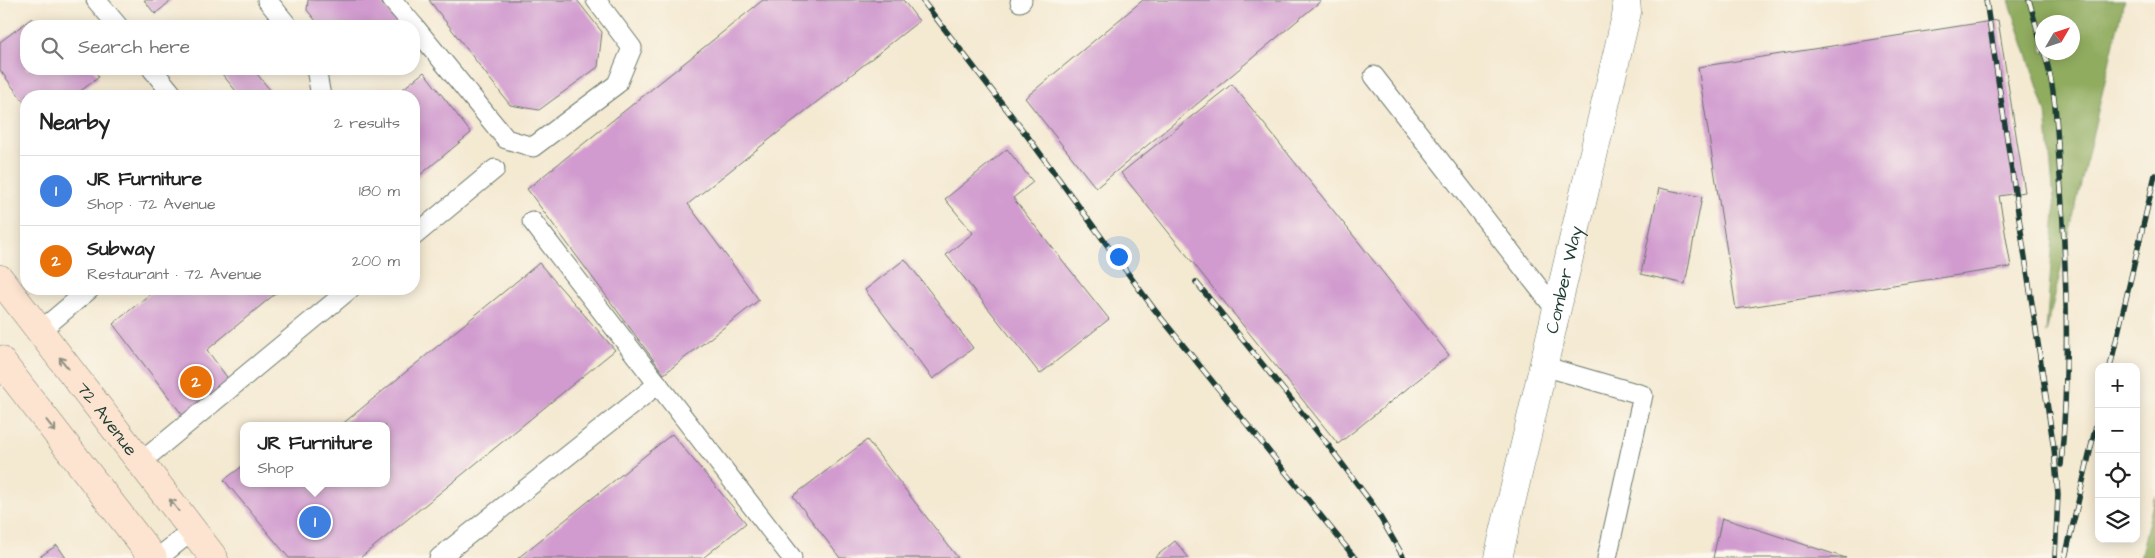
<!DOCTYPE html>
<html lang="en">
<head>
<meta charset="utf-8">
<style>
  body { margin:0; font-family:"Architects Daughter",sans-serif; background:#f2f2f2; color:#222 }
  .controls { position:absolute; right:15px; bottom:15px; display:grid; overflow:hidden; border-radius:10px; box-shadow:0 2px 12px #0003 }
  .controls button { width:45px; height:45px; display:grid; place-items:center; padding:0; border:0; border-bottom:1px solid #e0e0e0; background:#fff; color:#222; font:25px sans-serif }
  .compass { position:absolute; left:2035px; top:15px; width:45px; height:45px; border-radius:50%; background:#fff; box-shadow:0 2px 12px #0003; rotate:51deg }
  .you { position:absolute; left:1118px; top:256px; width:18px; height:18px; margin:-12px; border:4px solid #fff; border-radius:50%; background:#1a73e8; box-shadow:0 0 0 8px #1a73e833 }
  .badge { display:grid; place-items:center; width:32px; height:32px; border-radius:50%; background:#1f6fb2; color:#fff; font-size:16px; font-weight:700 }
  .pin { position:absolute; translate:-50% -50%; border:2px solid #fff; box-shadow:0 1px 5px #0006 }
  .popup { position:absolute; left:240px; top:422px; width:150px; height:65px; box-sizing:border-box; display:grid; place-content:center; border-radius:10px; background:#fff; filter:drop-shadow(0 1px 4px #0005); font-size:16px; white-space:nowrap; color:#767676 }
  .popup b { font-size:19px; color:#222 }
  .popup::after { content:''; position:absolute; left:50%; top:100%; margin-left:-10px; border:10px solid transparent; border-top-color:#fff }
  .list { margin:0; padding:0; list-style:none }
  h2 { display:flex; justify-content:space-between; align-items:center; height:65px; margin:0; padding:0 20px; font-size:21px }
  h2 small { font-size:16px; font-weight:400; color:#767676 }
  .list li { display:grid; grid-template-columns:32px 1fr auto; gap:15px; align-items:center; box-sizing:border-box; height:70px; padding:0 20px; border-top:1px solid #e0e0e0 }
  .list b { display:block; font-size:19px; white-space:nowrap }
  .list p { margin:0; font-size:16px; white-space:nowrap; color:#767676 }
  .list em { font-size:16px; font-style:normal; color:#767676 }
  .icon { flex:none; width:28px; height:28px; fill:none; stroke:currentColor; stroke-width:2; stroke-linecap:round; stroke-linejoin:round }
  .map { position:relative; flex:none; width:2155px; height:558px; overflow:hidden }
  .search { position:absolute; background:#fff; box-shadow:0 2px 12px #0003; left:20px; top:20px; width:400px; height:55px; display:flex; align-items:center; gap:12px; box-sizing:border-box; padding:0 18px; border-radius:20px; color:#767676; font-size:19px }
  .panel { position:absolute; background:#fff; box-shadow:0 2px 12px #0003; left:20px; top:90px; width:400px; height:205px; border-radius:20px }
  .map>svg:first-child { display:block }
  .forest { fill:#90ac5f; stroke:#58744a; fill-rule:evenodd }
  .building { fill:#d19bcf }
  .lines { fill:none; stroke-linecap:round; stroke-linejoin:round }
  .lane-casing { stroke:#6a796b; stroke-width:21 }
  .street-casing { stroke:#6a796b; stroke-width:29 }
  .secondary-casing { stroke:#6a796b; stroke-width:29 }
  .lane { stroke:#fff; stroke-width:19 }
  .street { stroke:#fff; stroke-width:28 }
  .secondary { stroke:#fde4d1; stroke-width:28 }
  .rail-casing { stroke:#1f3d34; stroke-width:5.5 }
  .rail { stroke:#fbf7ec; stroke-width:4; stroke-dasharray:11; stroke-linecap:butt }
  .oneway { stroke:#8e9082 }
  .labels { text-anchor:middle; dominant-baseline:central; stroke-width:4.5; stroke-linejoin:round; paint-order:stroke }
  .street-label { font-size:18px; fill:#1f3d34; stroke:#fbf7ec }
</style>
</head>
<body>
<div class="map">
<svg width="2155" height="558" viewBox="0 0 2155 558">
  <rect width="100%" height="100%" fill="#fbf7ec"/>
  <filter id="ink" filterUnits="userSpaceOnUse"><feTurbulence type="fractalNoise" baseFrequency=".02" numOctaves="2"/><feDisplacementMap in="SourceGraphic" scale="10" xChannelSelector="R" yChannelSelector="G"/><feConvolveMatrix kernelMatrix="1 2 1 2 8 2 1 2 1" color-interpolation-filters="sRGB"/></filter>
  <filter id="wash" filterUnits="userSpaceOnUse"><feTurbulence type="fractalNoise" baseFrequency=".0096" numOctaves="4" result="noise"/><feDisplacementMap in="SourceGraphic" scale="20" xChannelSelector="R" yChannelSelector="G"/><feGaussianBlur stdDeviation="1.12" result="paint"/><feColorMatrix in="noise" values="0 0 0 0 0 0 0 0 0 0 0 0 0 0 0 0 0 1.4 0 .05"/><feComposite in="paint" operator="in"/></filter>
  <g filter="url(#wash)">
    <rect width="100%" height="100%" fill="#f4e9d1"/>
    <g class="forest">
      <path d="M 2009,0 L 2124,0 L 2046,333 L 2055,211 L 2046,112 ZM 2042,22 L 2072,22 L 2072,52 L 2042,52 Z"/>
      <polygon points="2155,495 2155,558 2140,558"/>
    </g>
    <g id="blocks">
      <g class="building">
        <polygon points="144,0 172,0 155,14"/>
        <polygon points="308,0 379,0 401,26 320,26 307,10"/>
        <polygon points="429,0 577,0 602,32 598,67 539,110 510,105"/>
        <polygon points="763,0 903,0 919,21 688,204 759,300 664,374 527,189"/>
        <polygon points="1143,0 1322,0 1096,188 1025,98"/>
        <polygon points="32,18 38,26 26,26 26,69 93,69 99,77 74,96 26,96 26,105 0,70 0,42"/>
        <polygon points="1998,20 2025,192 1999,196 2011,267 1736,309 1698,67"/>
        <polygon points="218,69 253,69 275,96 240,96"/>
        <polygon points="424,72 471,133 414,180 414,96 394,96"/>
        <polygon points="1232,84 1449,355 1338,444 1121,173"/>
        <polygon points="1007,149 1033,182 1013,198 1109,319 1040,374 946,255 973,233 945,199"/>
        <polygon points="1659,188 1702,197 1685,284 1641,274"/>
        <polygon points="905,259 973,348 933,379 865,290"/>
        <polygon points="539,263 615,350 360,558 289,558 224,480 244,465 244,483 386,483 386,426 340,426"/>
        <polygon points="156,289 281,289 207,350 232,384 187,421 113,324"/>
        <polygon points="672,434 746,523 703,558 518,558"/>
        <polygon points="867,440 958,558 840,558 793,496"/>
        <polygon points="1722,518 1846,558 1713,558"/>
        <polygon points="1175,541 1189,558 1154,558"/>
        <polygon points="57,545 66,558 38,558"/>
      </g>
    </g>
  </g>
  <g filter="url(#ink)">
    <use href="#blocks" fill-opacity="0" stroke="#6a796b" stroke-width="1"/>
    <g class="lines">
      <defs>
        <g id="lane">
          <polyline points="96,0 118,26"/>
          <polyline points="267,0 288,26"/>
          <polyline points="392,0 414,26"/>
          <polyline points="1020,2 1022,0"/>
          <polyline points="414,26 506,139 533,147 617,84 632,48 596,0"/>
          <polyline points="152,69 174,96"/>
          <polyline points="316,69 321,96"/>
          <polyline points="1374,76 1556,310"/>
          <polyline points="532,221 792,558"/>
          <polyline points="414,236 495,169"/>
          <polyline points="40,331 90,289"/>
          <polyline points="1543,366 1643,395 1607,558"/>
          <polyline points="141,462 350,289"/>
          <polyline points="158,558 193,530"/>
          <polyline points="439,558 658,384"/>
        </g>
        <g id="street">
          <path id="s1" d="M 1498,558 L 1627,12 L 1626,0"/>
        </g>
        <g id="secondary">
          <path id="s2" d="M 0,279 L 214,558"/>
          <polyline points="0,360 153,558"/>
        </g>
      </defs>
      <use href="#lane" class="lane-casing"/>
      <use href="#street" class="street-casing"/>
      <use href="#secondary" class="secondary-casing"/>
      <use href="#lane" class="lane"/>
      <use href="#street" class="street"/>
      <use href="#secondary" class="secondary"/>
      <defs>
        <g id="rail">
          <polyline points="922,0 1028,137 1154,309 1355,558"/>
          <polyline points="1986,0 2054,449 2058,495 2055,558"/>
          <polyline points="2029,0 2042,47"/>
          <path d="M 2044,52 C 2057,94 2057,133 2060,176 C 2067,272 2070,369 2061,465"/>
          <polyline points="1196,282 1328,445 1373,505 1404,558"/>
          <polyline points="2110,367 2155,175"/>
          <polyline points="2065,558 2099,413"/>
        </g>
      </defs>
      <use href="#rail" class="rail-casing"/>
      <use href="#rail" class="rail"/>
    </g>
    <defs><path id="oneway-shaft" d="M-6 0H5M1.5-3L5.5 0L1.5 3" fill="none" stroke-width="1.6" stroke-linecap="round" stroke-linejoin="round" transform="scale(1.25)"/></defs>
    <g class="oneway">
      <use href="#oneway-shaft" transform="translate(64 363) rotate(-128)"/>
      <use href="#oneway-shaft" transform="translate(51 426) rotate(52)"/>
      <use href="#oneway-shaft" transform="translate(174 505) rotate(-127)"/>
    </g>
  </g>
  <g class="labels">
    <g class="street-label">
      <text stroke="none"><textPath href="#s1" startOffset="286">Comber Way</textPath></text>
      <text stroke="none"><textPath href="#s2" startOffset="176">72 Avenue</textPath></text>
    </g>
  </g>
</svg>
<div class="controls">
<button>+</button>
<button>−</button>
<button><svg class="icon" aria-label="locate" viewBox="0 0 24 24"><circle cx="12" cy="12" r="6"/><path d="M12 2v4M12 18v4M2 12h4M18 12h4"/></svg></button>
<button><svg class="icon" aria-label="layers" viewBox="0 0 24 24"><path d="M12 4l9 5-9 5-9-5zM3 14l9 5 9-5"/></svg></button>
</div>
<svg class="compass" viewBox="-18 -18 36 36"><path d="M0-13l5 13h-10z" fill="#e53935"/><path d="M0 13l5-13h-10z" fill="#767676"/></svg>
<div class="you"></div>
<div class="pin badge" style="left:315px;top:522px;background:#3f7fe0">1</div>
<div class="popup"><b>JR Furniture</b>Shop</div>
<div class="pin badge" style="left:196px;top:382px;background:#e8710a">2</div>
<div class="search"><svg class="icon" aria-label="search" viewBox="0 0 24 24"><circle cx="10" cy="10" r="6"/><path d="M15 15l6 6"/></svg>Search here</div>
<section class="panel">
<h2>Nearby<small>2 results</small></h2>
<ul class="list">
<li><span class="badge" style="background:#3f7fe0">1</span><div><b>JR Furniture</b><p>Shop · 72 Avenue</p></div><em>180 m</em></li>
<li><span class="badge" style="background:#e8710a">2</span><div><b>Subway</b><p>Restaurant · 72 Avenue</p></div><em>200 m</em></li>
</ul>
</section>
</div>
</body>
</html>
